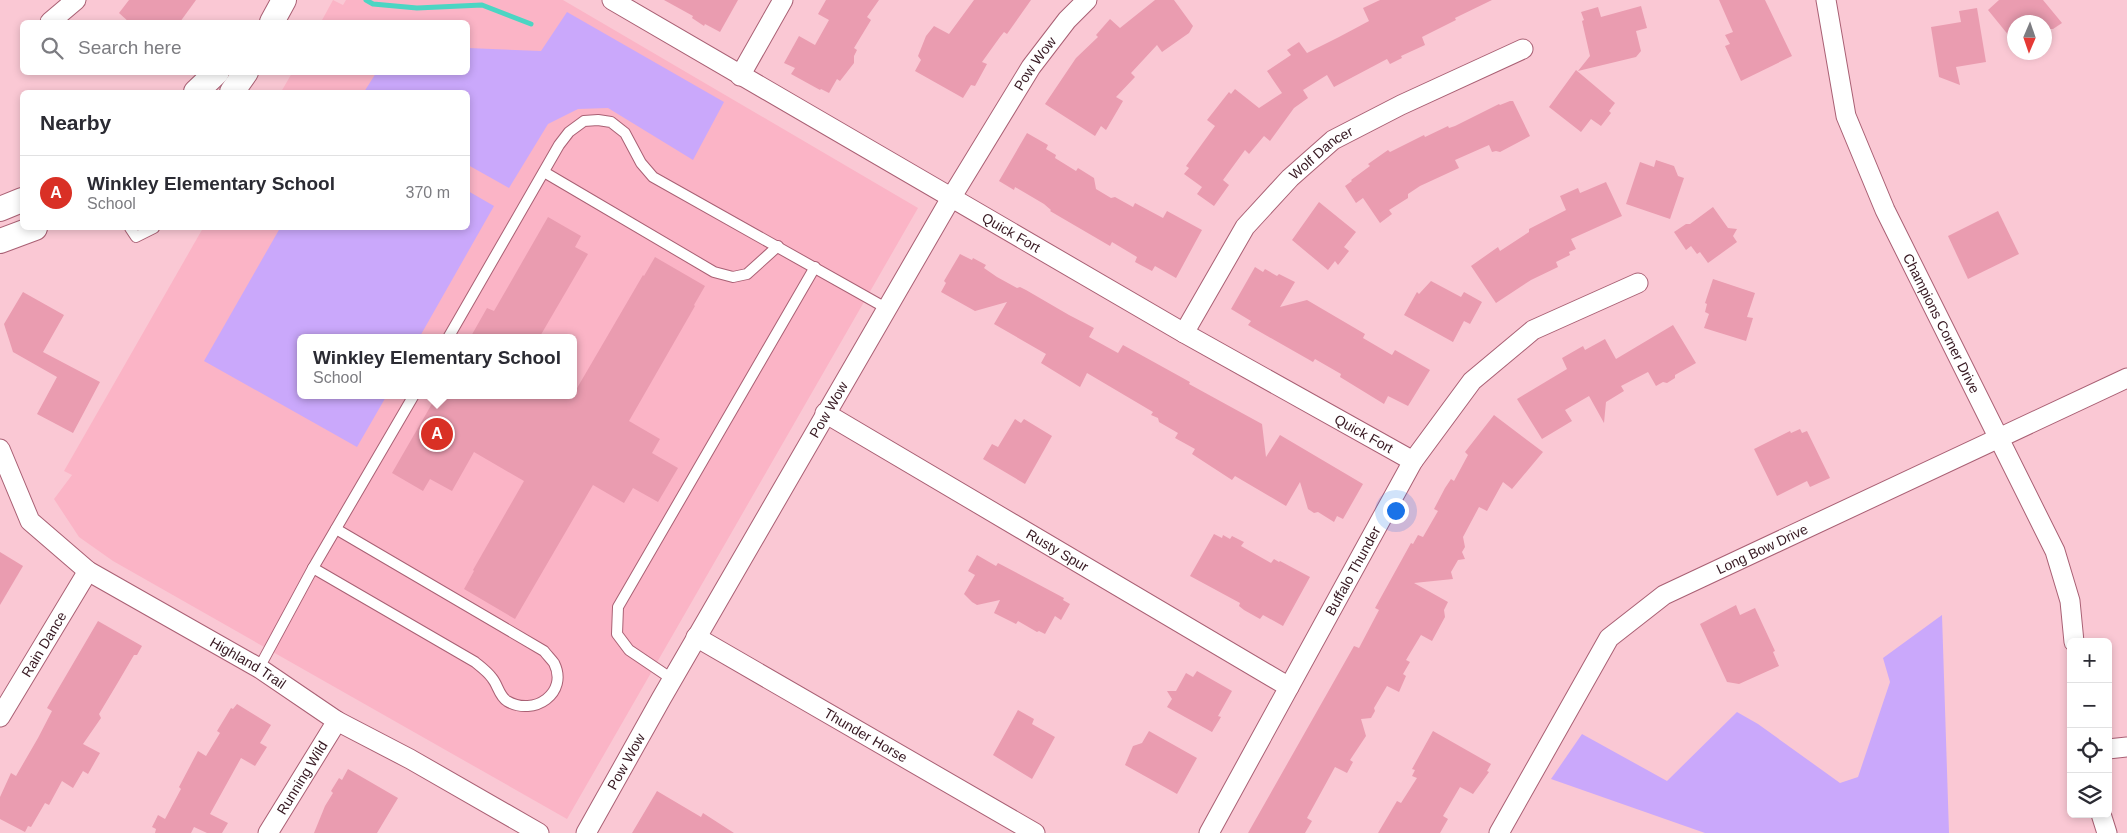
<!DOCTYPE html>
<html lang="en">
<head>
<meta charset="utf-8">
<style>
  body { margin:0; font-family:Helvetica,sans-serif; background:#f7f7f7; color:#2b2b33 }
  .controls { position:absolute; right:15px; bottom:15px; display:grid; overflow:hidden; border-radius:8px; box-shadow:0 2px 8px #0003 }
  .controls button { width:45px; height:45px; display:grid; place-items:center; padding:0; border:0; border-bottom:1px solid #e1e1e2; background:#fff; color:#2b2b33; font:25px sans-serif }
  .compass { position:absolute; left:2007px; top:15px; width:45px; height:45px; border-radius:50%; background:#fff; box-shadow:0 2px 8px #0003; rotate:182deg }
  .you { position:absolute; left:1395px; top:510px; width:18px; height:18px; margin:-12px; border:4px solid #fff; border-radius:50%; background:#1a73e8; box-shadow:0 0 0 8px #1a73e833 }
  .badge { display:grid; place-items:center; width:32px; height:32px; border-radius:50%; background:#d93025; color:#fff; font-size:16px; font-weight:700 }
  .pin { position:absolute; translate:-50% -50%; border:2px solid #fff; box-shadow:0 1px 5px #0006 }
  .popup { position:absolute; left:297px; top:334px; width:280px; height:65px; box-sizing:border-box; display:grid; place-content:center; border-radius:8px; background:#fff; filter:drop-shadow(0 1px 4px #0005); font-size:16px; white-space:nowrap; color:#7c7c81 }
  .popup b { font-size:19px; color:#2b2b33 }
  .popup::after { content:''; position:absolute; left:50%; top:100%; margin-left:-10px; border:10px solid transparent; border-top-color:#fff }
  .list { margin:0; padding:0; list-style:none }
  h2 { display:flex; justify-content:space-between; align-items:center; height:65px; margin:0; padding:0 20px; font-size:21px }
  h2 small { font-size:16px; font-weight:400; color:#7c7c81 }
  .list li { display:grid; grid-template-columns:32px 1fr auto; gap:15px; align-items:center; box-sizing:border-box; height:75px; padding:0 20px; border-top:1px solid #e1e1e2 }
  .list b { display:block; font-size:19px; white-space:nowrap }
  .list p { margin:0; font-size:16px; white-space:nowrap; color:#7c7c81 }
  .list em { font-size:16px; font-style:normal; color:#7c7c81 }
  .icon { flex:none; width:28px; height:28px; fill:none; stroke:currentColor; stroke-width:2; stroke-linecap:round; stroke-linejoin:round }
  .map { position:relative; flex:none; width:2127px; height:833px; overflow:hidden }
  .search { position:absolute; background:#fff; box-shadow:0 2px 8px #0003; left:20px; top:20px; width:450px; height:55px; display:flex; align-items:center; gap:12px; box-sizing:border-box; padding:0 18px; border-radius:8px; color:#7c7c81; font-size:19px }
  .panel { position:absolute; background:#fff; box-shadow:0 2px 8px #0003; left:20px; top:90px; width:450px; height:140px; border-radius:8px }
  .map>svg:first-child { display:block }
  .built { fill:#fbb4c6; fill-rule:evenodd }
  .green { fill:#caa8fb }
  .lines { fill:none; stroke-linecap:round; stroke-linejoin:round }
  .stream { stroke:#4cd5c3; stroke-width:5 }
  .building { fill:#ea9cb0 }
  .service-casing { stroke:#a96074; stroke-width:12 }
  .minor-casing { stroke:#a96074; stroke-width:21 }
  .tertiary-casing { stroke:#a96074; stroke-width:26 }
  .service { stroke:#fff; stroke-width:10 }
  .minor { stroke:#fff; stroke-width:19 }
  .tertiary { stroke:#fff; stroke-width:24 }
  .labels { text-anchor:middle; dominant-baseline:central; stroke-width:4; stroke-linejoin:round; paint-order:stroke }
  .street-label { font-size:14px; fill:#371922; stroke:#fac8d4 }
</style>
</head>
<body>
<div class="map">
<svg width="2127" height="833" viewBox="0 0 2127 833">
  <rect width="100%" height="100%" fill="#fac8d4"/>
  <path class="built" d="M 333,0 L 343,5 L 346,0 L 563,0 L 918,208 L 567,819 L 113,561 L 79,537 L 54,499 L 72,475 L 64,471 L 203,228 L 468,228 L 468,92 L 281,92 L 292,73 L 468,72 L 468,22 L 321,22 ZM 301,338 L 573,338 L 573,395 L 301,395 Z"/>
  <g class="green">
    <polygon points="567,12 724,102 693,160 608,108 578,109 548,124 509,188 468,165 468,92 364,92 376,73 468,72 468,48 541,51"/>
    <polygon points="468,191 494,206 419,338 301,338 301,395 387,395 357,447 204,361 280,228 468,228"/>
    <polygon points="1942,615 1949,833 1705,833 1551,779 1582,734 1667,781 1737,712 1758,724 1840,783 1858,777 1890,682 1883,658"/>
  </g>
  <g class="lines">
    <polyline class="stream" points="366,0 373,4 417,8 482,5 531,24"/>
  </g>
  <g class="building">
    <polygon points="129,0 196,0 180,22 129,22 119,13"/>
    <polygon points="664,0 738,0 720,32 705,24 704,26 692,18 693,16"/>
    <polygon points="826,0 879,0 867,17 871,20 854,48 857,50 854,56 854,63 840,81 837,79 829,93 821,89 820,90 791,74 795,68 784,63 799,36 815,45 829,20 818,14"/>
    <polygon points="974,0 1031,0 1007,34 1004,32 1000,37 982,62 987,64 975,86 971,85 963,98 915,71 921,60 918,56 926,36 934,26 949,34"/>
    <polygon points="1155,0 1174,0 1193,26 1189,33 1162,52 1157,45 1131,73 1135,77 1116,97 1123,101 1106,130 1101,126 1095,136 1045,104 1076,58 1098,37 1096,35 1110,19 1120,28"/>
    <polygon points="1380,0 1492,0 1455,18 1456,20 1422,37 1425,45 1401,56 1402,58 1390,64 1387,59 1334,87 1327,75 1303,90 1308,98 1294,108 1270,141 1264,136 1249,154 1245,150 1223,180 1229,185 1214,206 1197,194 1202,187 1184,174 1189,168 1186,166 1215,126 1207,120 1229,92 1231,94 1235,89 1259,108 1282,93 1267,71 1291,55 1287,50 1299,42 1307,53 1339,37 1369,21 1363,8"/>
    <polygon points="1719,0 1765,0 1792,56 1741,81 1725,46 1730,44 1725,35 1733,32"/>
    <polygon points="1999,0 2043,0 2062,23 2053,29 2044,29 2044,22 2014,22 2014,42 1988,10"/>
    <polygon points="1641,6 1647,28 1636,31 1641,51 1636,57 1578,71 1590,56 1582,21 1584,20 1581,12 1598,7 1601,17"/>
    <polygon points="1977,8 1986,62 1956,67 1960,85 1939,77 1931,27 1961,22 1959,11"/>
    <polygon points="1576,70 1615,103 1609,111 1611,113 1601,126 1591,119 1581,132 1549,107"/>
    <polygon points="1510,101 1513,101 1530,136 1500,152 1496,151 1492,152 1489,145 1455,160 1459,168 1420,186 1408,194 1408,198 1389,210 1392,214 1380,223 1363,198 1356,203 1345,186 1352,181 1351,180 1370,166 1368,164 1388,150 1390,152 1424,135 1425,137 1448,126 1449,128 1455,126 1499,104 1500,105"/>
    <polygon points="1027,133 1048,145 1046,149 1056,155 1055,158 1076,171 1078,168 1094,178 1096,189 1111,198 1115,197 1133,207 1135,203 1163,218 1167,211 1202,230 1176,278 1155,266 1152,271 1135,262 1137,257 1112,242 1110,246 1050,211 1051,210 1044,204 1015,187 1014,190 999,181"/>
    <polygon points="1656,160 1674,166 1678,176 1684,178 1670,219 1626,204 1640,162 1654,167"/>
    <polygon points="1606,182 1622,216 1571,239 1576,249 1569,252 1570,255 1556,262 1558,267 1531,280 1496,303 1471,266 1498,247 1500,251 1529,232 1529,229 1566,210 1560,196 1578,188 1580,193"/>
    <polygon points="1319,202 1356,232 1344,247 1349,251 1338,265 1335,261 1328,270 1292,240"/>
    <polygon points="1713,207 1728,228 1737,229 1733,236 1737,242 1708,263 1700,252 1697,254 1691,246 1686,250 1674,232 1686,224 1690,224"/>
    <polygon points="1998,211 2019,254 1968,279 1948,236"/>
    <polygon points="548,217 581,236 575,247 588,254 539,338 470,338 487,308 494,311"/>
    <polygon points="960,254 972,260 973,258 986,265 984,268 997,277 1017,288 1020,287 1026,290 1069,315 1094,328 1089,337 1118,353 1123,345 1190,382 1189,384 1262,424 1266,457 1280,435 1363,484 1343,519 1337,516 1334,522 1318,512 1314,513 1308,509 1300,482 1286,506 1235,476 1232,480 1192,454 1195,449 1175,438 1178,433 1159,422 1158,418 1151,415 1153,412 1087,373 1080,387 1041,363 1046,354 994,324 1007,302 975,311 941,292 946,283 944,281"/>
    <polygon points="655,257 705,286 694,305 695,306 629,421 660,439 652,453 678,468 658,502 633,488 624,503 593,485 515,619 464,589 474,571 473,570 524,481 474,452 452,491 430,479 423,491 392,473 437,395 573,395 643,275 644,276"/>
    <polygon points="1255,267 1263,272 1265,269 1277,276 1279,274 1295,282 1280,307 1307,300 1365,334 1363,338 1392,355 1395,350 1430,370 1408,406 1388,396 1384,404 1340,377 1341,374 1315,359 1313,362 1248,325 1251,321 1231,309"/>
    <polygon points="1713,279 1755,293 1747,317 1753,318 1746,341 1704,328 1709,314 1705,312 1707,304 1705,303"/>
    <polygon points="1431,281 1461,297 1464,292 1482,302 1470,324 1464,321 1453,342 1404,315 1417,292 1419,294"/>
    <polygon points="23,292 64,315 43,352 100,382 73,433 37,414 57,377 13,352 4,324"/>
    <polygon points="1673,325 1696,363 1675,375 1675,378 1667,383 1663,382 1656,386 1648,372 1621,386 1624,391 1606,402 1604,423 1589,396 1565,410 1572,421 1542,439 1517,399 1567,369 1562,358 1583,346 1585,350 1605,339 1616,359"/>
    <polygon points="1494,415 1543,452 1512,489 1503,482 1487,511 1479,507 1463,537 1465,547 1462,552 1465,559 1458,560 1451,572 1453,579 1414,583 1448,602 1444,610 1445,617 1432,641 1421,635 1406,660 1410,662 1403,674 1406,676 1399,692 1387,686 1374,708 1375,711 1371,718 1361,719 1366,736 1350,760 1353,762 1347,773 1335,767 1307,818 1312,821 1305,833 1248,833 1354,646 1359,648 1379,610 1375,608 1411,543 1413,544 1418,535 1423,537 1438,511 1434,509 1445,488 1451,479 1454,481 1468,455 1465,452"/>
    <polygon points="1015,419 1021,423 1024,419 1052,436 1025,484 983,459 992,444 998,447"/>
    <polygon points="1800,429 1802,433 1807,431 1830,478 1810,487 1807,481 1777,496 1754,449 1790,431 1791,433"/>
    <polygon points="1214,534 1222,538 1223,535 1230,539 1232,536 1244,542 1241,546 1271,563 1274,559 1279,562 1280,561 1310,577 1283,626 1263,615 1260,619 1244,610 1239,606 1240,603 1190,576"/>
    <polygon points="0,552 23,566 0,605"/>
    <polygon points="977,555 996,566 998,563 1064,598 1063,600 1070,604 1061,620 1055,616 1045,634 1039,631 1037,632 1018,621 1016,624 994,613 1000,600 977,605 972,602 964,594 975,575 968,571"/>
    <polygon points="1736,605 1740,615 1755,608 1775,651 1773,652 1779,666 1739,684 1727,682 1700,624"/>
    <polygon points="98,621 142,646 137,655 134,655 117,684 99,714 101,718 83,744 100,753 88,774 83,771 73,788 62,781 49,805 45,803 31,827 28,826 25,832 0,819 0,797 11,773 16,776 38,738 52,711 47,708"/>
    <polygon points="1197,671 1232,691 1218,716 1221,717 1212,732 1167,707 1172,699 1167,691 1176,691 1186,673 1193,677"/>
    <polygon points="237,704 271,725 260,743 267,747 255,766 241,758 210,814 228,823 222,833 207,833 194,827 191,833 155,833 156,829 152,827 158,815 165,819 181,789 179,787 198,751 206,756 220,733 217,731 231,708 233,709"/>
    <polygon points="1018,710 1034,719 1032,724 1055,737 1032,779 993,755"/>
    <polygon points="1149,731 1197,758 1177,794 1125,765 1133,746 1142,743"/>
    <polygon points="1433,731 1491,764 1487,771 1489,772 1473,794 1460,787 1443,816 1448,819 1440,833 1378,833 1397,801 1401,803 1417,778 1412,776 1415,770 1412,769"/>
    <polygon points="348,769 398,798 377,833 314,833 325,806 333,793 331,791 339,778 342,780"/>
    <polygon points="657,791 701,817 703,813 734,833 632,833"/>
  </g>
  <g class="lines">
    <defs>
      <g id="service">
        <polyline points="544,172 714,272 733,277 747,274 778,246"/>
        <polyline points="130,228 136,237 154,228"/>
        <polyline points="448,338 559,145 569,132 584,121 598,120 611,122 625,133 641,163 653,177 886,308"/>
        <path d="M 313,568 L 475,662 C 481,667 488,672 492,678 C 498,685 499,696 507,701 C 534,717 569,693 554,663 C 551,659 547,655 544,651 L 336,529"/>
        <polyline points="259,668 313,568 414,395"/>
        <polyline points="672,679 629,650 617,634 618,607 815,267"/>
      </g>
      <g id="minor">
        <path id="s1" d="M 612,0 L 1184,333 L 1413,461"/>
        <path id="s2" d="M 1826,0 L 1846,116 L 1885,210 L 2055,551 L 2070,601 L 2074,642"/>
        <polyline points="50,22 76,0"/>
        <polyline points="740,76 783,0"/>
        <path id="s3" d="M 1184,333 L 1245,227 L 1290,178 L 1333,140 L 1401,105 L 1523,49"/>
        <path id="s4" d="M 825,413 L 1289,687"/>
        <path id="s5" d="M 0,449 L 30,521 L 88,571 L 259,668 L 337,721 L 410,759 L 539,833"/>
        <path id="s6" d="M 696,637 L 1035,833"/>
        <path id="s7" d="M 0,717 L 88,571"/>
        <polyline points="2108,749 2127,747"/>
        <polyline points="2101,814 2107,833"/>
        <path id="s8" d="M 268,833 L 337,721"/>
        <path id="s9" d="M 586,833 L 661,699 L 951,198 L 1031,67 L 1067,20 L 1087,0"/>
        <path id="s10" d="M 1209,833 L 1413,461 L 1472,381 L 1533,330 L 1638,283"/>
        <path id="s11" d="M 1499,833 L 1609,638 L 1664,595 L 2127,378"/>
      </g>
      <g id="tertiary">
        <polyline points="272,22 284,0"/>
        <polyline points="196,92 217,72"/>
        <polyline points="232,92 246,72"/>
        <polyline points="0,209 22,200"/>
        <polyline points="0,241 35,228"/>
      </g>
    </defs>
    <use href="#service" class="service-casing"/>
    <use href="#minor" class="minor-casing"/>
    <use href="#tertiary" class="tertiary-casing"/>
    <use href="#service" class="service"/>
    <use href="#minor" class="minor"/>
    <use href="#tertiary" class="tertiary"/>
  </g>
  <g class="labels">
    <g class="street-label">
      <text stroke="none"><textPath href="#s9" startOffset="891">Pow Wow</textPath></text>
      <text stroke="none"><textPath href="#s3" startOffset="229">Wolf Dancer</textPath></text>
      <text stroke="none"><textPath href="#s1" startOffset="462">Quick Fort</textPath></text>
      <text stroke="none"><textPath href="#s2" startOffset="346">Champions Corner Drive</textPath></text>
      <text stroke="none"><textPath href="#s9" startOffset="488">Pow Wow</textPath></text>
      <text stroke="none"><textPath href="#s1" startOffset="868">Quick Fort</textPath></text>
      <text stroke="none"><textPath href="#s11" startOffset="402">Long Bow Drive</textPath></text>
      <text stroke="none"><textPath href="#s4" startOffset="270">Rusty Spur</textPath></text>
      <text stroke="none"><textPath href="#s10" startOffset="299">Buffalo Thunder</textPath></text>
      <text stroke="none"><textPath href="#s7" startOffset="85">Rain Dance</textPath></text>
      <text stroke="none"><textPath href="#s5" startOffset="339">Highland Trail</textPath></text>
      <text stroke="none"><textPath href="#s6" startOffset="196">Thunder Horse</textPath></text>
      <text stroke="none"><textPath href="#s9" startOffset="82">Pow Wow</textPath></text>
      <text stroke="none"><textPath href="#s8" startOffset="65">Running Wild</textPath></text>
    </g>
  </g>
</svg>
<div class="controls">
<button>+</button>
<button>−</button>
<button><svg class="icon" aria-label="locate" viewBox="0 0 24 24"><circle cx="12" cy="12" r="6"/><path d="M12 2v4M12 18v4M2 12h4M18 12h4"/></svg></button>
<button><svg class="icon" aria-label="layers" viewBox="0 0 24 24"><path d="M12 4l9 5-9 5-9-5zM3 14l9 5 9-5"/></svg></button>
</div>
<svg class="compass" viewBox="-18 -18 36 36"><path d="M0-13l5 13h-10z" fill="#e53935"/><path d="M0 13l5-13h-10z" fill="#7c7c81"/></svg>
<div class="you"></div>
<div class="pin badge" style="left:437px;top:434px">A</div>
<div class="popup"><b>Winkley Elementary School</b>School</div>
<div class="search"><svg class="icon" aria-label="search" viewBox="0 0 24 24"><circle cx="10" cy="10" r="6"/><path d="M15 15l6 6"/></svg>Search here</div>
<section class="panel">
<h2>Nearby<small></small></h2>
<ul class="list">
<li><span class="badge">A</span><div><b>Winkley Elementary School</b><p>School</p></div><em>370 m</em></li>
</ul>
</section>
</div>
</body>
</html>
